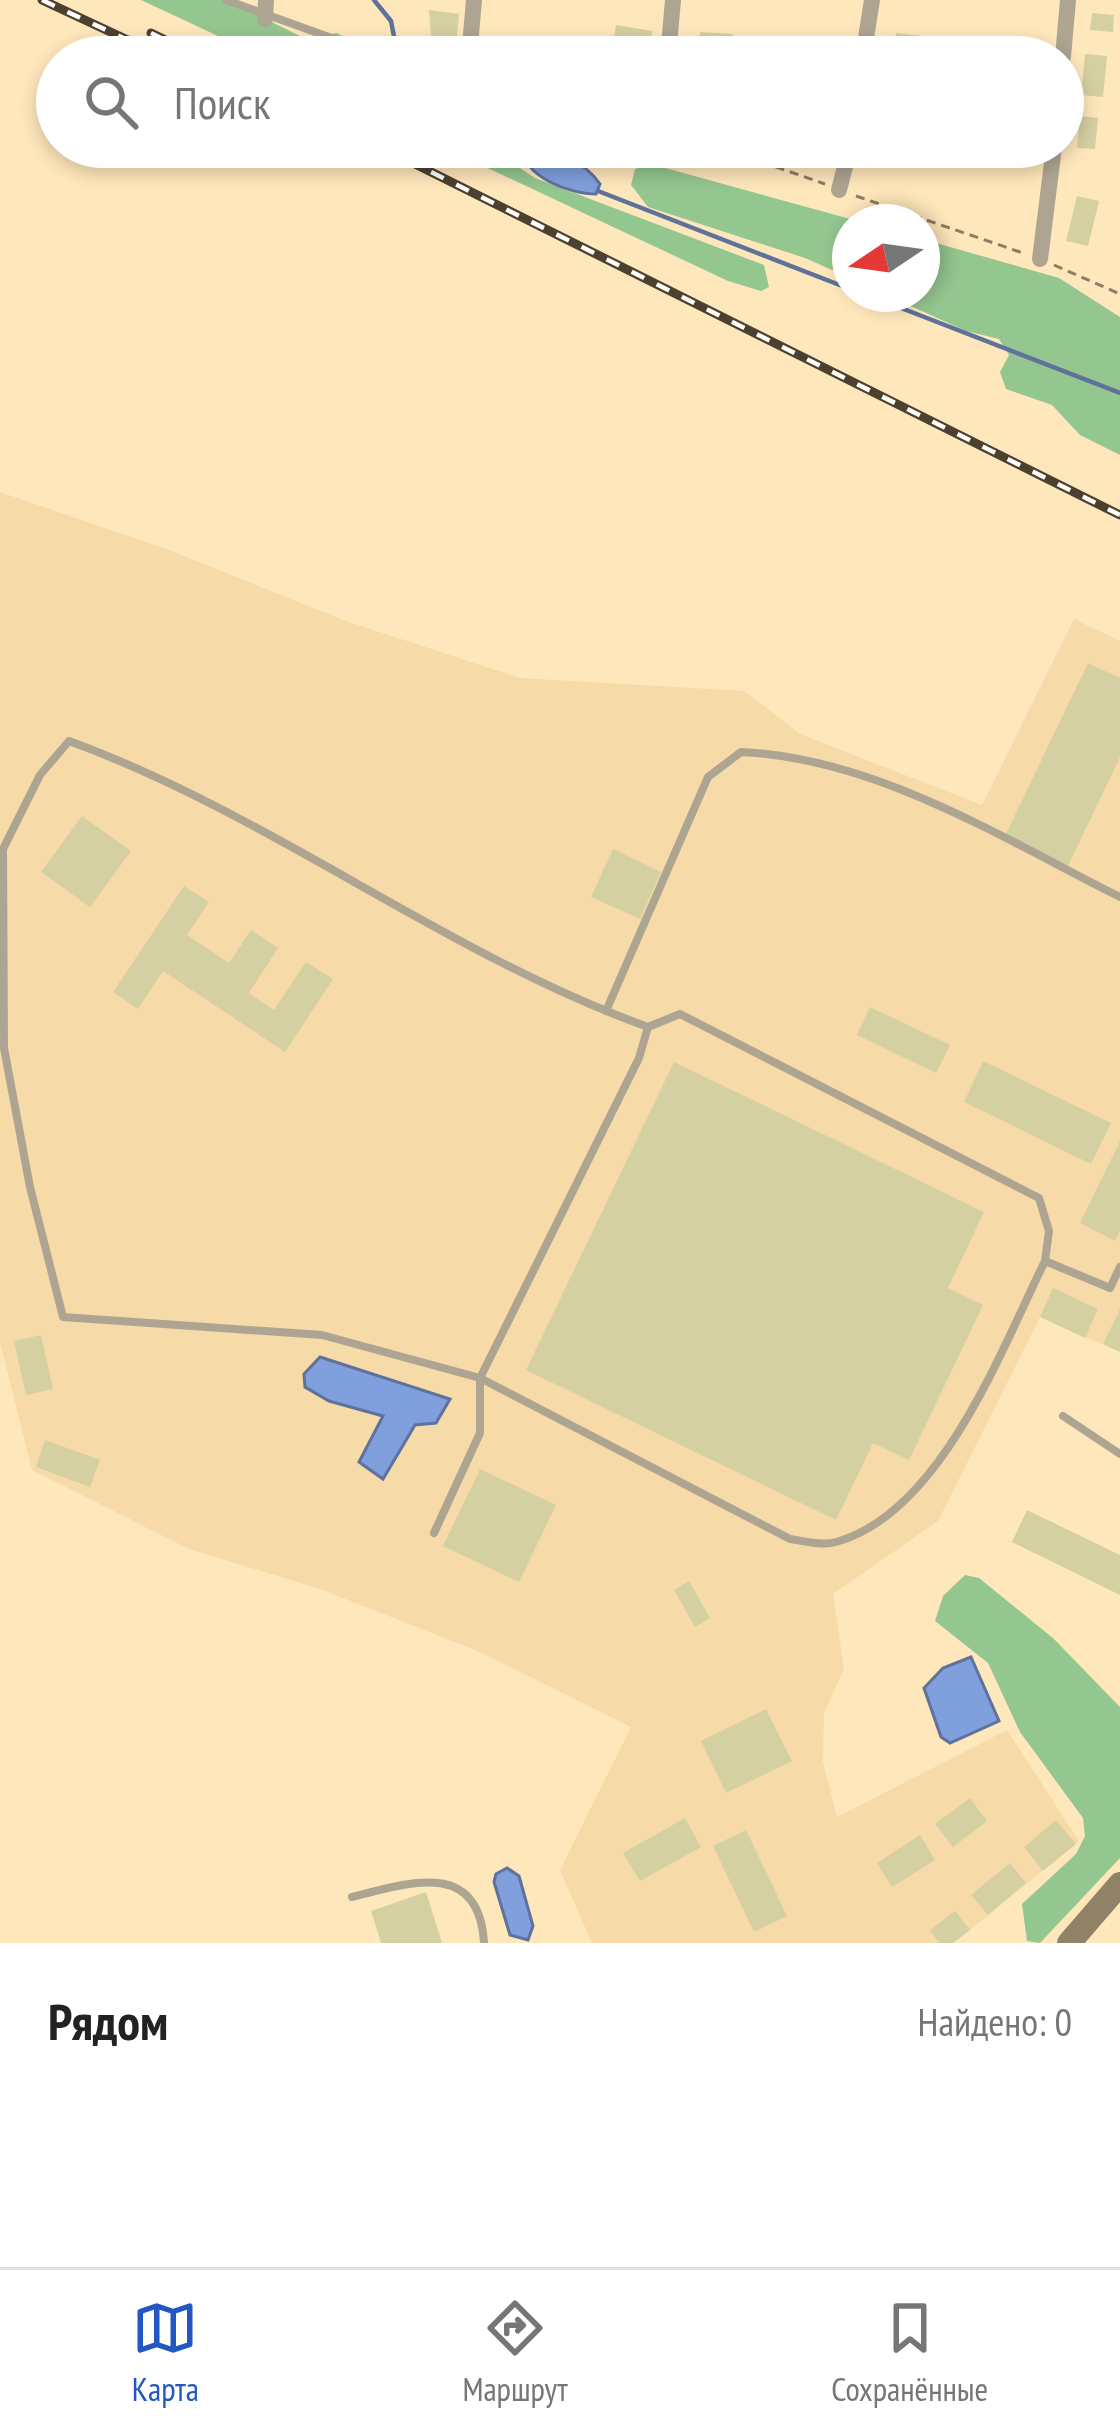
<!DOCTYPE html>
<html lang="ru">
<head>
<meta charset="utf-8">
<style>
  body { margin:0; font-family:"PT Sans Narrow",sans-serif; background:#f6f6f6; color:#222 }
  .compass { position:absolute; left:832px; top:204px; width:108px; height:108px; border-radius:50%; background:#fff; box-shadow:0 6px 18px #0003; rotate:257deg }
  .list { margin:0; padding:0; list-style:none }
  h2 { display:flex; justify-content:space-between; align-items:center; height:156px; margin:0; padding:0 48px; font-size:51px }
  h2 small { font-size:39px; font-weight:400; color:#767676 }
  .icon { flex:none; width:66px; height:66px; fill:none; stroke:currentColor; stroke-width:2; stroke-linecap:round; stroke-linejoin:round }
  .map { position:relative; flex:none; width:1120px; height:1943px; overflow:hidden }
  .search { position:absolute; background:#fff; box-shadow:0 6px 18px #0003; left:36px; right:36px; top:36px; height:132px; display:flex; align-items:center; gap:30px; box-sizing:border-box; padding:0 42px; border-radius:66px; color:#767676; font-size:45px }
  .sheet { height:324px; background:#fff }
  nav { display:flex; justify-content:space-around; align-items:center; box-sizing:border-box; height:168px; border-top:3px solid #e0e0e0; background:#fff; font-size:33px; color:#767676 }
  nav a { display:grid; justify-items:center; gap:6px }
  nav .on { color:#2156c3 }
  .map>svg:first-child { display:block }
  .built { fill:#f6daa8 }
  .green { fill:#94c68f }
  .water { fill:#7f9fdd; stroke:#5e729b; stroke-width:3 }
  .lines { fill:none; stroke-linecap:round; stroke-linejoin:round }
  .stream { stroke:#5e729b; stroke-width:4.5 }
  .building { fill:#d5d0a2 }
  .path { stroke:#8d7d62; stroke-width:3; stroke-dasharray:9 6; stroke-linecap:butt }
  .lane { stroke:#aea492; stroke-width:8 }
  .street { stroke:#aea492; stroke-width:16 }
  .secondary { stroke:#908267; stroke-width:24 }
  .rail-casing { stroke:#4c402e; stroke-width:9 }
  .rail { stroke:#fff; stroke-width:4.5; stroke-dasharray:14; stroke-linecap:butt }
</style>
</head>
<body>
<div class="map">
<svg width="1120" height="1943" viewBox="0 0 1120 1943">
  <rect width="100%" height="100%" fill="#ffe7bc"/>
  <polygon class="built" points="0,492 166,549 343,620 520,678 744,691 800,734 982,805 1074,619 1120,641 1120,1352 1040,1317 938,1521 833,1594 844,1669 824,1713 823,1762 837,1817 1007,1730 1079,1841 954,1943 592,1943 560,1870 631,1727 482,1653 320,1589 189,1549 32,1470 0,1342"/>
  <g class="green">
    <polygon points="141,0 227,0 306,39 337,33 380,57 263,57"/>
    <polygon points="443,147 511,147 514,164 535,178 764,265 769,287 761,291 728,281"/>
    <polygon points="651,164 861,222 850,222 850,278 805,258 648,207 631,185 635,169"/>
    <polygon points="922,239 1059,278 1120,317 1120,455 1080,435 1052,405 1006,389 1000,372 1009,355 999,339 966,331 884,294 922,294"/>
    <polygon points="965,1575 979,1578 1054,1639 1120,1707 1120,1858 1040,1943 1027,1941 1022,1904 1076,1854 1085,1836 1083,1818 1020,1732 988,1663 935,1621 943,1596"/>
  </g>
  <g class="water">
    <path d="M 522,147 C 549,147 584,160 600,184 L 596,194 C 570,194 523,177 522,147 Z"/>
    <polygon points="320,1357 450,1399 436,1423 415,1425 383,1479 359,1462 383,1416 329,1401 305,1387 304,1374"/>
    <polygon points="971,1657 999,1721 950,1743 941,1737 924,1688 943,1668"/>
    <polygon points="507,1868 519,1876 533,1926 528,1940 510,1935 494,1882 496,1874"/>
  </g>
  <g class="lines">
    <g class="stream">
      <polyline points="374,0 391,21 398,57"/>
      <polyline points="515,147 521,149"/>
      <polyline points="598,191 850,289"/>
      <polyline points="865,294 1120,393"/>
    </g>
  </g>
  <g class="building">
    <polygon points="429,10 459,14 457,37 431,38"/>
    <polygon points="1092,13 1114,15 1113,32 1090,30"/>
    <polygon points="616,25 652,31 650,44 614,39"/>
    <polygon points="700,32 733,34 732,53 698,50"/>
    <polygon points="896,33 931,37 929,57 893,57"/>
    <polygon points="815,43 848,49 847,57 812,57"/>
    <polygon points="1085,54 1107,56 1103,97 1081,95"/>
    <polygon points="1080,116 1098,118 1095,149 1077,148"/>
    <polygon points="1077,196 1099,201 1088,246 1066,241"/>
    <polygon points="1088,663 1120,678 1120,757 1068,866 1005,836"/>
    <polygon points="82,816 131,851 90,907 41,872"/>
    <polygon points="613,849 661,872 640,919 591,897"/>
    <polygon points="184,886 209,902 187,935 229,963 251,930 278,948 249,993 274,1010 306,962 333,979 285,1052 163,971 138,1009 113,992"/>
    <polygon points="870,1007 950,1045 936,1073 857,1035"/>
    <polygon points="983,1061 1111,1123 1091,1164 964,1102"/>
    <polygon points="674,1062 984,1212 948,1288 983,1305 909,1460 873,1443 836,1520 526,1370"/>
    <polygon points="1120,1141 1120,1231 1115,1241 1080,1223"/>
    <polygon points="1053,1288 1098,1309 1085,1338 1040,1317"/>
    <polygon points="1120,1309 1120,1352 1103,1344"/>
    <polygon points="41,1335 53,1389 26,1395 14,1341"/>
    <polygon points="45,1440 100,1460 90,1487 36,1467"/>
    <polygon points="480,1469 556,1505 519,1582 443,1546"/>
    <polygon points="1027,1510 1120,1555 1120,1595 1012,1542"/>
    <polygon points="689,1581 710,1618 695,1627 674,1590"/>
    <polygon points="766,1709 792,1761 726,1793 701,1741"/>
    <polygon points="970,1798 987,1821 953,1847 935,1824"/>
    <polygon points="685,1818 701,1847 640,1881 623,1853"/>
    <polygon points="1056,1820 1076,1844 1043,1871 1024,1847"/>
    <polygon points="746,1830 787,1916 754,1932 713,1846"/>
    <polygon points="920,1835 935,1860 892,1887 877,1863"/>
    <polygon points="1010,1863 1026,1883 988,1915 971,1895"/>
    <polygon points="426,1892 442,1943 381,1943 371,1911"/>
    <polygon points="955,1911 970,1930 953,1943 939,1943 930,1930"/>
  </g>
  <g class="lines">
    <g class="path">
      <polyline points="352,43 420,57"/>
      <polyline points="719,147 825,184"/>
      <polyline points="856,196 1023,253"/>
      <polyline points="1054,265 1120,294"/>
    </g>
    <g class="lane">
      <polyline points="226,0 340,41"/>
      <path d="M 606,1011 L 708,777 L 741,752 C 876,758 1002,838 1120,897"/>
      <path d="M 1045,1261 L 1049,1231 L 1039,1198 L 680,1014 L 648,1027 C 445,954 272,815 69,741 L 40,775 L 3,849 L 4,1048 L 30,1187 L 63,1317 L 322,1335 L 480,1378 L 790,1539 C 804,1541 822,1546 836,1542 C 941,1513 1001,1350 1045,1261 L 1110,1288 L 1120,1267"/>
      <polyline points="1063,1416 1120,1454"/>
      <polyline points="434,1533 480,1433 480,1378 639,1058 648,1027"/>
      <path d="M 352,1897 C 407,1883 479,1858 484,1943"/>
    </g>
    <g class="street">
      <polyline points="265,19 266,0"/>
      <polyline points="469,57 474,0"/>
      <polyline points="668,57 673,0"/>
      <polyline points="863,57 872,0"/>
      <polyline points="1063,57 1068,0"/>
      <polyline points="839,190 850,147"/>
      <polyline points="1040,259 1054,147"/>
    </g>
    <polyline class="secondary" points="1069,1943 1120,1884"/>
    <defs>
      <g id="rail">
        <polyline points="42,0 164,57"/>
        <polyline points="151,33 200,57"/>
        <polyline points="381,147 1120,515"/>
      </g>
    </defs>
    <use href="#rail" class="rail-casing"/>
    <use href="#rail" class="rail"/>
  </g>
</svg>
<svg class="compass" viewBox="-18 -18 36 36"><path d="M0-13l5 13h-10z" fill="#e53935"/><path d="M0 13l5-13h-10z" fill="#767676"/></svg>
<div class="search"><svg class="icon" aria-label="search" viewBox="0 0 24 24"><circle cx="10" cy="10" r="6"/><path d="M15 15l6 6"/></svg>Поиск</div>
</div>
<section class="sheet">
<h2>Рядом<small>Найдено: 0</small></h2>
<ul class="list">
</ul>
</section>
<nav>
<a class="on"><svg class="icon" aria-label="map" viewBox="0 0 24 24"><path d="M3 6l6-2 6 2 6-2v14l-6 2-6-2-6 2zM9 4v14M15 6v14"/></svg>Карта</a>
<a><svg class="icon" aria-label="directions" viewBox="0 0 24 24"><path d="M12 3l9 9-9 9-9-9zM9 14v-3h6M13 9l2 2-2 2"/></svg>Маршрут</a>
<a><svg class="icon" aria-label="saved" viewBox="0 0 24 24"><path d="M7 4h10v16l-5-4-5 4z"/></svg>Сохранённые</a>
</nav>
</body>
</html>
